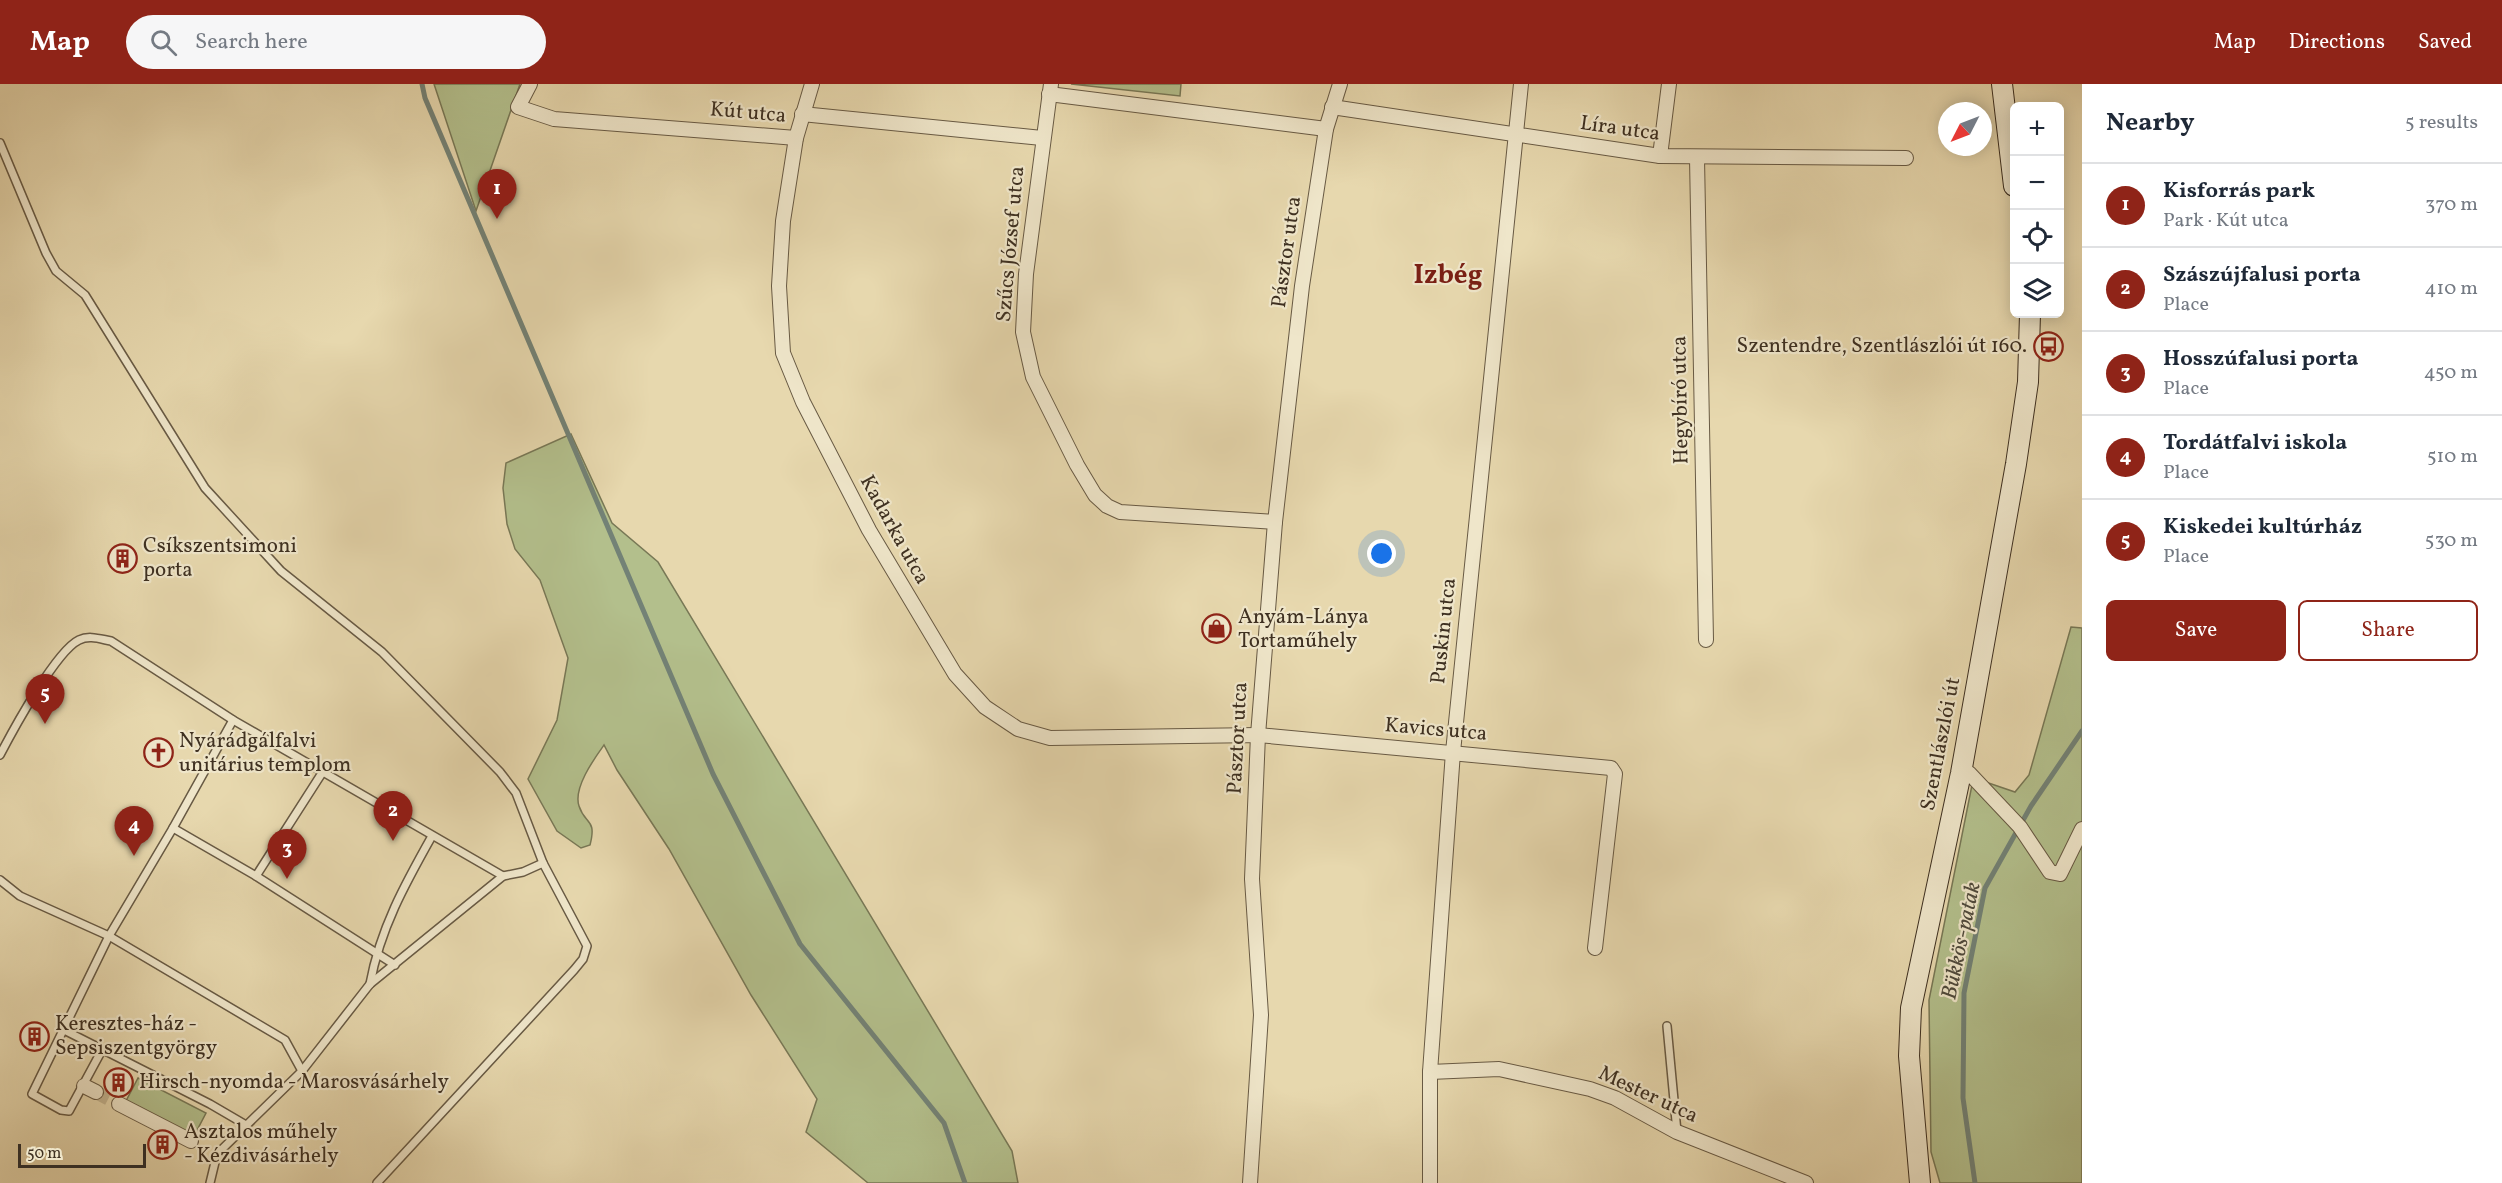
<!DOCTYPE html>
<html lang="en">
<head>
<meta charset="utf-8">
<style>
  body { margin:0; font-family:Vollkorn,serif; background:#f6f6f7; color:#1f2937 }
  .controls { position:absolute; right:18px; top:18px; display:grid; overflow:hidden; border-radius:9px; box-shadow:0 3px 15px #0003 }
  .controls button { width:54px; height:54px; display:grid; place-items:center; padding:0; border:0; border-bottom:2px solid #e0e1e3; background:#fff; color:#1f2937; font:30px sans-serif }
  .compass { position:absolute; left:1938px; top:18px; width:54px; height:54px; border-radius:50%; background:#fff; box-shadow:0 3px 15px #0003; rotate:228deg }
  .scale { position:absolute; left:18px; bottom:15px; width:128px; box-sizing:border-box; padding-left:6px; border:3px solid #3e3021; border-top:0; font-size:16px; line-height:21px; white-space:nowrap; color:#3e3021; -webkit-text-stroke:4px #efe6ca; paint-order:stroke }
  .you { position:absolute; left:1382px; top:470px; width:21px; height:21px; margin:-15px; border:4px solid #fff; border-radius:50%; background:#1a73e8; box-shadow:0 0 0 9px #1a73e833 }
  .badge { display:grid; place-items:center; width:39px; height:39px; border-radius:50%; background:#8f2418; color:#fff; font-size:20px; font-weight:700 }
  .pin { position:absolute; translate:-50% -50px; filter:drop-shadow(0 2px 3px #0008) }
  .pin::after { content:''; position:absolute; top:32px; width:21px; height:18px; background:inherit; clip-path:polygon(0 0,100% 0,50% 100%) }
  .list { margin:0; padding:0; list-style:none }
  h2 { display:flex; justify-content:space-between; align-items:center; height:78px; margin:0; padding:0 24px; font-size:26px }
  h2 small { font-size:20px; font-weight:400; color:#747a83 }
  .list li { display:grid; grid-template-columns:39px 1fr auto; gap:18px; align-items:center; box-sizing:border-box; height:84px; padding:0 24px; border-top:2px solid #e0e1e3 }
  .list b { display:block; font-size:22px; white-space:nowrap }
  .list p { margin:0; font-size:20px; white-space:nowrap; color:#747a83 }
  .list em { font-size:20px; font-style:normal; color:#747a83 }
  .actions { display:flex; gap:12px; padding:18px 24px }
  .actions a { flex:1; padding:14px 0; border:2px solid #8f2418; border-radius:9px; text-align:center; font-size:21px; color:#8f2418 }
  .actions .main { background:#8f2418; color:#fff }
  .icon { flex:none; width:33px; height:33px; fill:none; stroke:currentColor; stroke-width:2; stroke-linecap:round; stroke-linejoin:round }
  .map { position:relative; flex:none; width:2082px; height:1099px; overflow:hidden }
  header { display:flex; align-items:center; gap:36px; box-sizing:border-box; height:84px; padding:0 30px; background:#8f2418; color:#fff }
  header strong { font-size:28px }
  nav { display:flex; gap:33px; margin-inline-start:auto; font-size:21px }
  .search { width:420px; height:54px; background:#f6f6f7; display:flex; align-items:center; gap:15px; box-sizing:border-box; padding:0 21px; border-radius:33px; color:#747a83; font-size:22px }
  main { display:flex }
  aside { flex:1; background:#fff }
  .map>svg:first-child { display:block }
  .green { fill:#b3bf8c; stroke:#787856; stroke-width:1.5 }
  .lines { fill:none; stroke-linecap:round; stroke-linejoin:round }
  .stream { stroke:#738276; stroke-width:5 }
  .street-tunnel { stroke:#c5b692; stroke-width:14; stroke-dasharray:14 7; stroke-linecap:butt }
  .lane-casing { stroke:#685a44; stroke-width:10 }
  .street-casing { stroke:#685a44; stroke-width:16 }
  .secondary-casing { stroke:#3e3021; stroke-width:22 }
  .lane { stroke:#efe6ca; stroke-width:7 }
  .street { stroke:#efe6ca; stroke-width:14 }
  .secondary { stroke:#efe6ca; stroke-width:20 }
  .labels { text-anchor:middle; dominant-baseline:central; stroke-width:4.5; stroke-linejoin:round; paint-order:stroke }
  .street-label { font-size:21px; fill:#3e3021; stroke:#efe6ca }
  .poi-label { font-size:21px; fill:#3e3021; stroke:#efe6ca; text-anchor:start }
  .water-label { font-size:22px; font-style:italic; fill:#504b3d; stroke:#efe6ca }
  .district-label { font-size:27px; font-weight:bold; fill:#7a1f14; stroke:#efe6ca }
</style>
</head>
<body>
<header>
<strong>Map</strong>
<div class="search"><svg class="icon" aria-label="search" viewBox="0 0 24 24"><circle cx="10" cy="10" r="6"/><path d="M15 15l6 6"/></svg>Search here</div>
<nav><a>Map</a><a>Directions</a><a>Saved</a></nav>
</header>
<main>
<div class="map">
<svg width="2082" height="1099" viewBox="0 0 2082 1099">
  <rect width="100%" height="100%" fill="#e7d8ae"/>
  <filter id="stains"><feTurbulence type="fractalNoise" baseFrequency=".00333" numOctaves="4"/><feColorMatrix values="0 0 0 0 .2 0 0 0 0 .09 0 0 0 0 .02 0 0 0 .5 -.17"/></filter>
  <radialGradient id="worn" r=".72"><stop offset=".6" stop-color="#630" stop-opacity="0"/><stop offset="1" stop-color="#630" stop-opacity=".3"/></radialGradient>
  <g class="green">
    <polygon points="434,0 520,0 476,127"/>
    <polygon points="1071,0 1181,0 1180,12"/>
    <path d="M 571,350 L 612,439 L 658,478 L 1012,1067 L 1018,1099 L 868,1099 L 806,1048 L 817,1015 L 751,911 L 669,765 L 617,686 L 604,661 C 594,675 573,704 579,722 C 585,741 597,734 590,761 L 581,764 L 557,747 L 528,695 L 557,636 L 568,574 L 540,496 L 515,465 L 507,440 L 503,404 L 506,379 Z"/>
    <polygon points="2071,543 2082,544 2082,1099 1940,1099 1931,1068 1929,916 1972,701 1980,696 2015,708 2029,691"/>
    <polygon points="138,994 206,1029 194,1052 126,1017"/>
  </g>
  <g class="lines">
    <g class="stream">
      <polyline points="422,0 425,14 713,690 800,860 944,1039 965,1099"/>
      <polyline points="1975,1099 1963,1014 1964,909 1985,804 2031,722 2082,647"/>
    </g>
    <polyline class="street-tunnel" points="96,1008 119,1020"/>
    <defs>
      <g id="lane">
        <polyline points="0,59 46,169 56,187 85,211 205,404 281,487 382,568 500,688 516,709 543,779 587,862 583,875 574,886 377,1099"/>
        <path d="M 0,671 C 13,646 56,567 79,556 C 89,551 100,555 111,557 L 233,636 L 503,792"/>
        <polyline points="173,744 256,792 395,881"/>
        <polyline points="256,792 322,689"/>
        <polyline points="0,796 20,812 109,852 285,956 302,987"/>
        <path d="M 370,900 C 380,845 405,800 432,752"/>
        <polyline points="1667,942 1677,1048"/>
        <polyline points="64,946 210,1020 246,1041"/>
        <polyline points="102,966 69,1027 61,1026 32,1010 109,852 173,744 233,636"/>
        <polyline points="210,1099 217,1070 302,987 370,900 503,792 523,788 543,779"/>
      </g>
      <g id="street">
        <polyline points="530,0 518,23 554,35 796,54"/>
        <polyline points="812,0 796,54 783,137 779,202 783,269 803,318 869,446 955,590 985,623 1018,645 1050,654 1258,651 1611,684 1615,690 1595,864"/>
        <polyline points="1051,0 1026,190 1023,248 1033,293 1077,381 1095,411 1107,422 1120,428 1275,438"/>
        <polyline points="1049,10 1326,45"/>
        <polyline points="1332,23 1660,72 1906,74"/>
        <polyline points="802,30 1042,54"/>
        <polyline points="1660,72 1669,0"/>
        <polyline points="1697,74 1706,556"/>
        <polyline points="1961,689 1969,689 2020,743 2050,788 2060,790 2082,745"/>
        <polyline points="1430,988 1499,985 1590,1005 1615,1014 1677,1048 1806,1099"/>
        <polyline points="84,1002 96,1008"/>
        <polyline points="119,1020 191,1057"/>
        <polyline points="1250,1099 1261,931 1252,795 1258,651 1275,438 1302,202 1326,45 1340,0"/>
        <polyline points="1430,1099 1430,988 1453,668 1521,0"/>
      </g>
      <g id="secondary">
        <polyline points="2002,0 2014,102"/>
        <polyline points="1920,1099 1909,972 1911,924 1961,689 2016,380 2028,298 2030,230"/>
      </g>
    </defs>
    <use href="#lane" class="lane-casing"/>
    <use href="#street" class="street-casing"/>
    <use href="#secondary" class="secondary-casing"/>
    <use href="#lane" class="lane"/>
    <use href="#street" class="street"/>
    <use href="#secondary" class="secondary"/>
  </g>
  <defs>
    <symbol id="bus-ring" viewBox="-11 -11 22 22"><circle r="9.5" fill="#efe6ca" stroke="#8f2418" stroke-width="1.5"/><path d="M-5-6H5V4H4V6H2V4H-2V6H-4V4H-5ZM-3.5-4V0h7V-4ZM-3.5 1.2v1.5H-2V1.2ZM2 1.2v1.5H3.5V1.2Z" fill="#8f2418"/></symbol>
    <symbol id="building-ring" viewBox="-11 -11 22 22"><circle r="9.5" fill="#efe6ca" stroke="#8f2418" stroke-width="1.5"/><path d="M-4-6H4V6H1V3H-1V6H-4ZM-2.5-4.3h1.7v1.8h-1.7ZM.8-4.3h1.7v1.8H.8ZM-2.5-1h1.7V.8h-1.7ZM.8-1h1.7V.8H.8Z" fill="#8f2418"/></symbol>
    <symbol id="shop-ring" viewBox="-11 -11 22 22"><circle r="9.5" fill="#efe6ca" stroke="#8f2418" stroke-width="1.5"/><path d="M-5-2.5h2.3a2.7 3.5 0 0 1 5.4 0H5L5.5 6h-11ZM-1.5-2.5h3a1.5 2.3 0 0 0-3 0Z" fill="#8f2418"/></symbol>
    <symbol id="church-ring" viewBox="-11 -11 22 22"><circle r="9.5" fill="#efe6ca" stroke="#8f2418" stroke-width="1.5"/><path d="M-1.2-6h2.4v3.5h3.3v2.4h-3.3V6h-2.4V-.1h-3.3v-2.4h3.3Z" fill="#8f2418"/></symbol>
  </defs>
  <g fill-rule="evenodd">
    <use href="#bus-ring" x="2032" y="246" width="33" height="33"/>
    <use href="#building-ring" x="106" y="458" width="33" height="33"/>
    <use href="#shop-ring" x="1200" y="528" width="33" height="33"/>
    <use href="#church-ring" x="142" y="652" width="33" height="33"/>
    <use href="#building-ring" x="18" y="936" width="33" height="33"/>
    <use href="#building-ring" x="102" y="982" width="33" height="33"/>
    <use href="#building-ring" x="146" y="1044" width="33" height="33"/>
  </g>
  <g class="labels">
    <g class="street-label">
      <text transform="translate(748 29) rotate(5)">Kút utca</text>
      <text transform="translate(1620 45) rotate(8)">Líra utca</text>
      <text transform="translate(1011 160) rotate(-85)">Szűcs József utca</text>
      <text transform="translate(1287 168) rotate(-82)">Pásztor utca</text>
      <text transform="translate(1681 316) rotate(-91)">Hegybíró utca</text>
      <text transform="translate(894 446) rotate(61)">Kadarka utca</text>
      <text transform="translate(1444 547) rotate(-84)">Puskin utca</text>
      <text transform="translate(1436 646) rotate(5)">Kavics utca</text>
      <text transform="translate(1238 654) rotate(-87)">Pásztor utca</text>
      <text transform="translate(1941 660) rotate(-79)">Szentlászlói út</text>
      <text transform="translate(1648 1011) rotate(25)">Mester utca</text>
    </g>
    <g class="poi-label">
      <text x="2027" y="262" text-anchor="end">Szentendre, Szentlászlói út 160.</text>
      <text x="143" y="462">Csíkszentsimoni<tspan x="143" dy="24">porta</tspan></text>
      <text x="1238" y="533">Anyám-Lánya<tspan x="1238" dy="24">Tortaműhely</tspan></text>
      <text x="179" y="657">Nyárádgálfalvi<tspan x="179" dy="24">unitárius templom</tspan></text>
      <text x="55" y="940">Keresztes-ház -<tspan x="55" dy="24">Sepsiszentgyörgy</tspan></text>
      <text x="139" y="998">Hirsch-nyomda - Marosvásárhely</text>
      <text x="184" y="1048">Asztalos műhely<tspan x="184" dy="24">- Kézdivásárhely</tspan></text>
    </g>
    <g class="water-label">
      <text transform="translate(1962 857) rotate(-78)">Bükkös-patak</text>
    </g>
    <g class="district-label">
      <text x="1448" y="192">Izbég</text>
    </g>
  </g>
  <rect width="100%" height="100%" filter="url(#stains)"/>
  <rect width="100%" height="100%" fill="url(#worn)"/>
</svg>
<div class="controls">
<button>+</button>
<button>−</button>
<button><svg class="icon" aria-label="locate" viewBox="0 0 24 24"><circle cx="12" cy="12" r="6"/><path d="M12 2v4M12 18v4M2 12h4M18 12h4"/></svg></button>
<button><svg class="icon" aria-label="layers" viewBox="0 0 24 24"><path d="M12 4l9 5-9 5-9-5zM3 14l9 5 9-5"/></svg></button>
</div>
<svg class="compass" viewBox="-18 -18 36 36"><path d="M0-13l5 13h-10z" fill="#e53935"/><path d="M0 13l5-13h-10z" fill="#747a83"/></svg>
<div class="scale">50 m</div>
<div class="you"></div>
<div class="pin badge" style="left:497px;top:135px">1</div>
<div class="pin badge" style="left:393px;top:757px">2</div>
<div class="pin badge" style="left:287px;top:795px">3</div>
<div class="pin badge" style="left:134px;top:772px">4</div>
<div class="pin badge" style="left:45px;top:640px">5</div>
</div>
<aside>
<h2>Nearby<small>5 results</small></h2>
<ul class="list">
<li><span class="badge">1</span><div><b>Kisforrás park</b><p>Park · Kút utca</p></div><em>370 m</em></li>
<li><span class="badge">2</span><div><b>Szászújfalusi porta</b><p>Place</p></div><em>410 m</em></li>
<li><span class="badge">3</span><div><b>Hosszúfalusi porta</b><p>Place</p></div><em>450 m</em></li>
<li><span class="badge">4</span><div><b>Tordátfalvi iskola</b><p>Place</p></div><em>510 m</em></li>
<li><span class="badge">5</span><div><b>Kiskedei kultúrház</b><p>Place</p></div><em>530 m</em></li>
</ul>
<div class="actions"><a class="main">Save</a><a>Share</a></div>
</aside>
</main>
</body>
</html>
